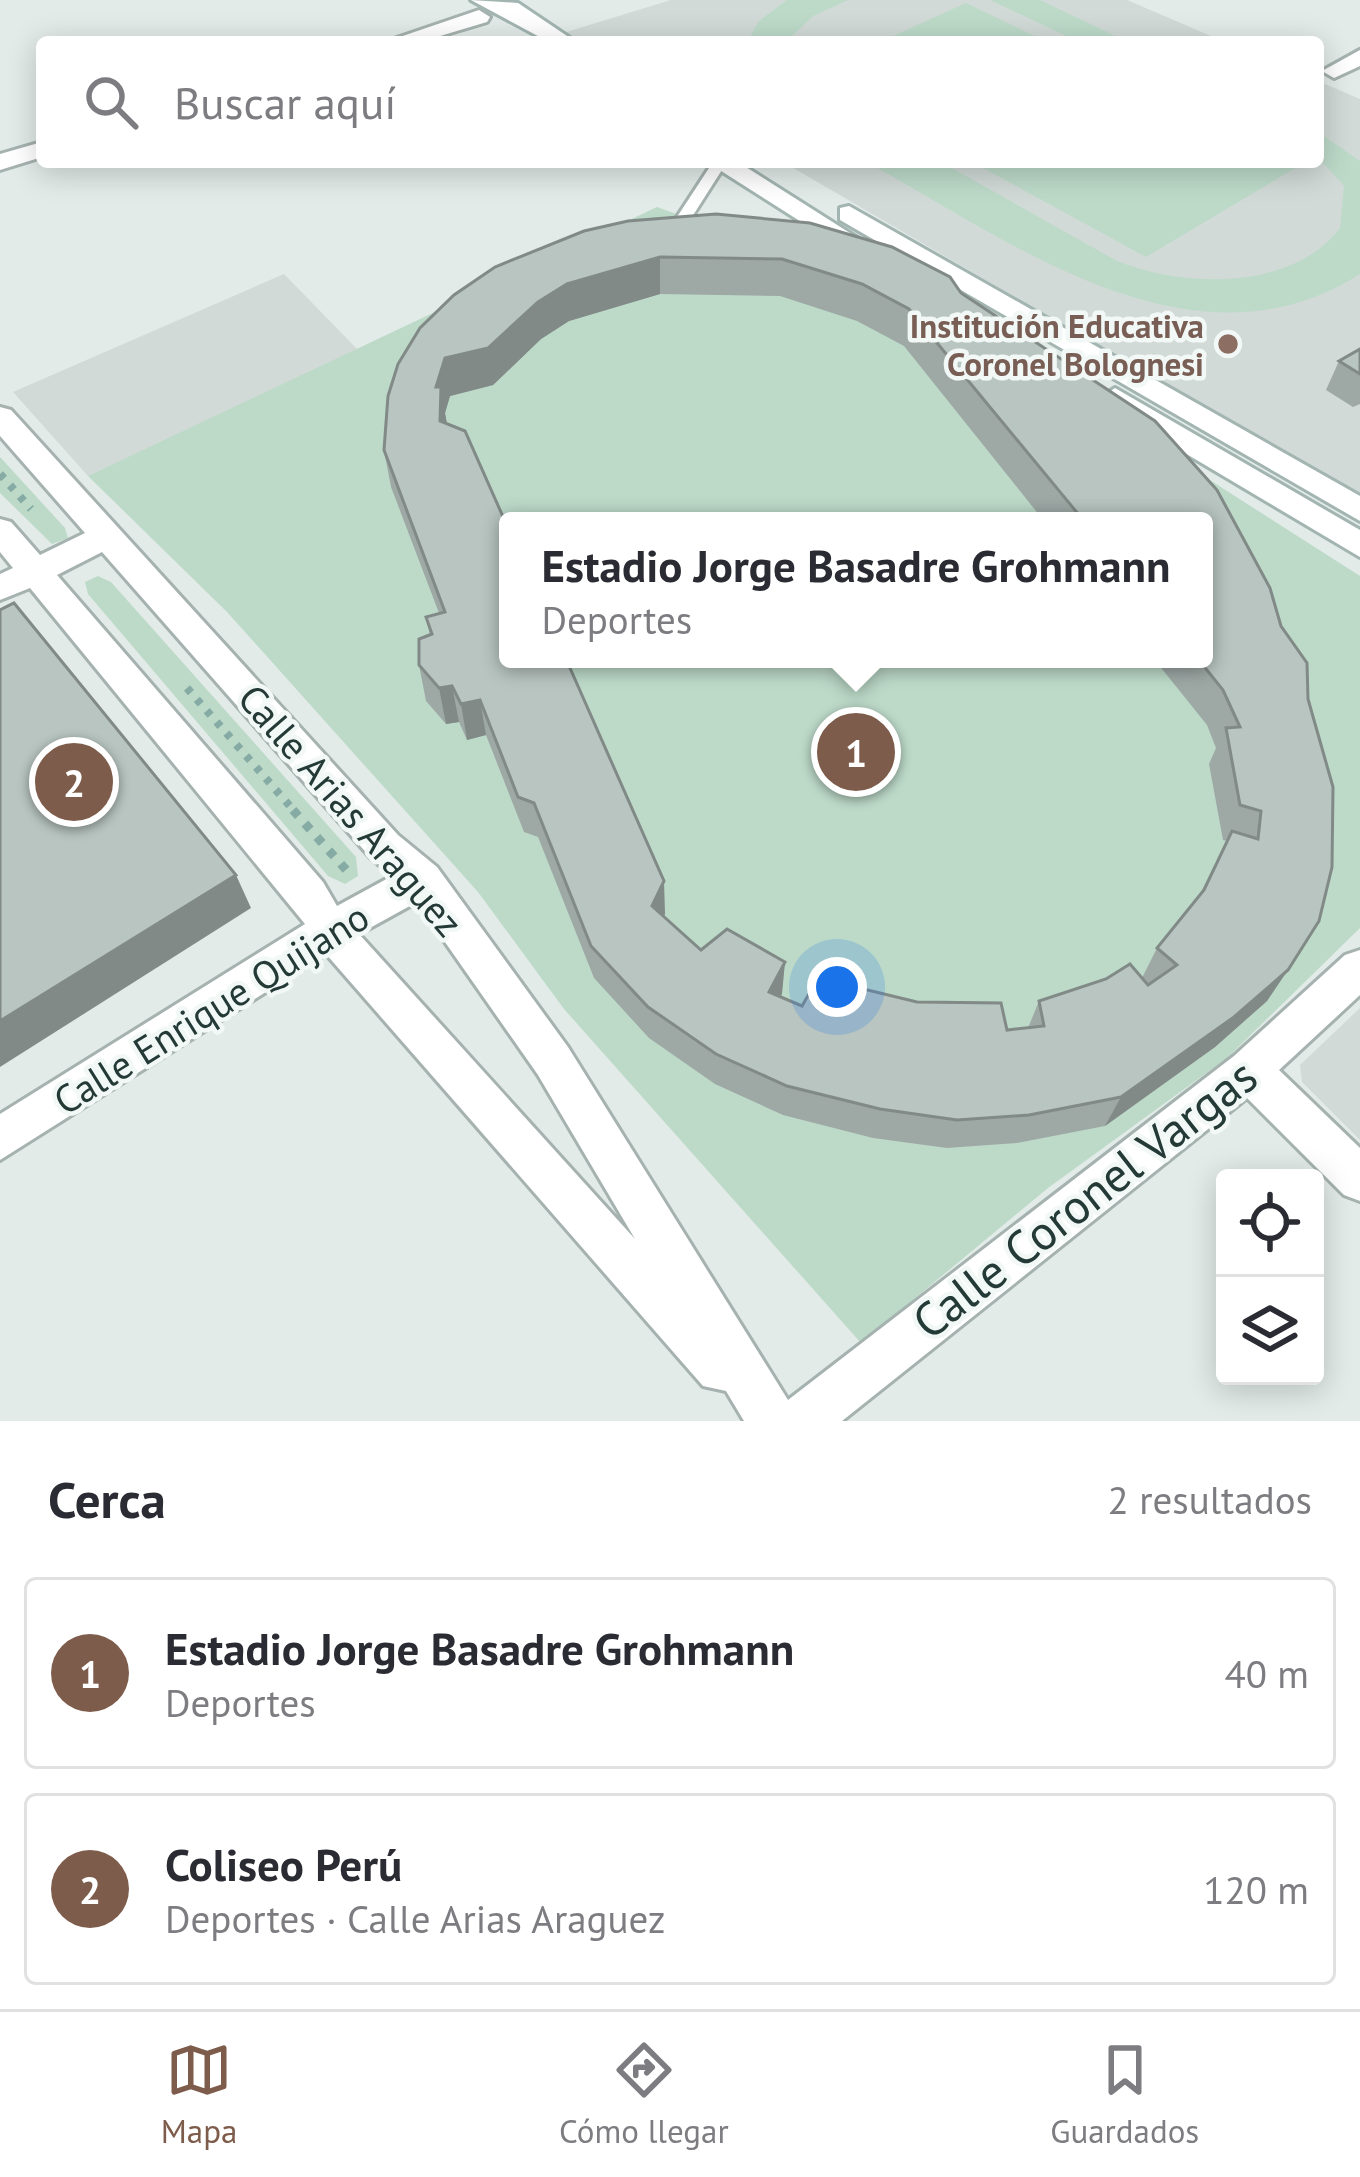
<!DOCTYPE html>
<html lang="es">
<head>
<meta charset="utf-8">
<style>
  body { margin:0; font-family:"PT Sans",sans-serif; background:#f2f2f3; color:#2b2b33 }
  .controls { position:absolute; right:36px; bottom:36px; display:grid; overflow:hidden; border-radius:12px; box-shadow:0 6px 30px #0003 }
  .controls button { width:108px; height:108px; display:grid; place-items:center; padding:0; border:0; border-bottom:3px solid #e1e1e2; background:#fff; color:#2b2b33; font:60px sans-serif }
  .you { position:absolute; left:837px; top:987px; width:42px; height:42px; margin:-30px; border:9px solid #fff; border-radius:50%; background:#1a73e8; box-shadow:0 0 0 18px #1a73e833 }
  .badge { display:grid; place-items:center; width:78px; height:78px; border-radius:50%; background:#7e5c4b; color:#fff; font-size:39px; font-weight:700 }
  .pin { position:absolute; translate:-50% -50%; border:6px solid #fff; box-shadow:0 3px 12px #0006 }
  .popup { position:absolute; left:499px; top:512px; width:714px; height:156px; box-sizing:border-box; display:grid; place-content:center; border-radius:12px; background:#fff; filter:drop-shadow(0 3px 9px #0005); font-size:39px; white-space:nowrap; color:#7c7c81 }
  .popup b { font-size:45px; color:#2b2b33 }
  .popup::after { content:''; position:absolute; left:50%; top:100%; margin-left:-24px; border:24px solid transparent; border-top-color:#fff }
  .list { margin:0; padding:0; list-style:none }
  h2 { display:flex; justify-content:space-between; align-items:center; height:156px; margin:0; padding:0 48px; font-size:51px }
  h2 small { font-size:39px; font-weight:400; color:#7c7c81 }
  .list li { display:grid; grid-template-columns:78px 1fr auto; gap:36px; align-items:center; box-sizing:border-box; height:192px; margin:0 24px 24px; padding:0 24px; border:3px solid #e1e1e2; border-radius:12px }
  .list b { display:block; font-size:45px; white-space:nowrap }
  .list p { margin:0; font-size:39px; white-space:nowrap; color:#7c7c81 }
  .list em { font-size:39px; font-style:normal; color:#7c7c81 }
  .icon { flex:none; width:66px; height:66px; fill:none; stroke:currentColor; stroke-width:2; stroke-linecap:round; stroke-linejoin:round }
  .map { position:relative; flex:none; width:1360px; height:1421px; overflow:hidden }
  .search { position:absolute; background:#fff; box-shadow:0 6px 30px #0003; left:36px; right:36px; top:36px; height:132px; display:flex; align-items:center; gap:30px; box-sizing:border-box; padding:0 42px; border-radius:12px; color:#7c7c81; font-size:45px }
  .sheet { height:588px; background:#fff }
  nav { display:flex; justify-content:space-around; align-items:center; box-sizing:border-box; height:168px; border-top:3px solid #e1e1e2; background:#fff; font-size:33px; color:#7c7c81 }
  nav a { display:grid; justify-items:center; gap:6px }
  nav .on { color:#7e5c4b }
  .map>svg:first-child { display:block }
  .built { fill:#d1dad7 }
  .green { fill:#bddac9; fill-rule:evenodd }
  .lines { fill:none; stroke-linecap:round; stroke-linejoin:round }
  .lane-casing { stroke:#a5b2af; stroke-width:6 }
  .street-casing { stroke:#a5b2af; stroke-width:6 }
  .secondary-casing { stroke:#a2b5b1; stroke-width:6 }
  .path-far1 { stroke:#86aba5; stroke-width:8; stroke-dasharray:6 9; stroke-linecap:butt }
  .path { stroke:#86aba5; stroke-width:9; stroke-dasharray:8 10; stroke-linecap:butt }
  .lane { fill:#fff; fill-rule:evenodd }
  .street { fill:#fff; fill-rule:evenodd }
  .secondary { fill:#fff; fill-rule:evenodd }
  .wall { fill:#9ea9a6; fill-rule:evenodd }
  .shaded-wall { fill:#818a87 }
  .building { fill:#b8c5c1; stroke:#818a87; stroke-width:3; fill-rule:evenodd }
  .education-dot { fill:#8d6e63; stroke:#f2f8f6; stroke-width:4.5 }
  .labels { text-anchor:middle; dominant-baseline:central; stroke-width:9; stroke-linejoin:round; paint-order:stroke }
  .far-education-label { font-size:33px; font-weight:bold; fill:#785e54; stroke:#f2f8f6; text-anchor:end }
  .street-label { font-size:39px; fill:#243a37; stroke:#f2f8f6 }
  .near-street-label { font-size:48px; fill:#243a37; stroke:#f2f8f6 }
</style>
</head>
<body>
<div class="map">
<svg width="1360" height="1421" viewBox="0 0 1360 1421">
  <rect width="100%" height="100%" fill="#e2ebe8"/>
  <g class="built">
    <polygon points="671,0 1127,0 1225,42 578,42 563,33"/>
    <polygon points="1318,81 1360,99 1360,498 783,162 1318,162"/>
    <polygon points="284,274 359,351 88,476 13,392"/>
    <polygon points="1360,1008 1360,1140 1302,1082 1300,1065"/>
  </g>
  <g class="green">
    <polygon points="787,0 848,0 813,16 786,42 747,42 759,21"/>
    <polygon points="990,0 1040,0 1128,42 1079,42"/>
    <polygon points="966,3 1047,42 880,42"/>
    <path d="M 1318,132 L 1360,161 L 1360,274 C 1194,380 1011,242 867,162 L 941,162 L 1117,261 C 1184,288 1292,291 1340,228 L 1344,186 L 1318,157 Z"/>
    <polygon points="972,162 1298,162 1302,164 1146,257"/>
    <path d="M 657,207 L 947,312 L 1360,576 L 1360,928 L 1227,1058 L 1048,1188 L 861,1343 L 564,1009 L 478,892 L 227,612 L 88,476 ZM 508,521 L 1204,521 L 1204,659 L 508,659 Z"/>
    <polygon points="0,457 65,528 68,538 52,544 0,493"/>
    <polygon points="98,576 111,582 356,857 358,876 345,884 328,876 88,594 85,582"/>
  </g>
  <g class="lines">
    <defs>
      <polygon id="lane" points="713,162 727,162 690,220 680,220 677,217"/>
      <g id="street">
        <polygon points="479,10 490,17 487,22 420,42 385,42"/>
        <polygon points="1360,50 1360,66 1334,78 1322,71"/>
        <polygon points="42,142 42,157 0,170 0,154"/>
        <path d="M 0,407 L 11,410 L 398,835 L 437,867 L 568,1047 L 788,1400 L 1234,1056 L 1345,955 L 1360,950 L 1360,995 L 1279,1070 L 1360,1148 L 1360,1201 L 1344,1195 L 1247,1098 L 842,1421 L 744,1421 L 726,1391 L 703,1386 L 326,954 L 0,1160 L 0,1114 L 305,924 L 30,588 L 0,600 L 0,574 L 13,568 L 0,552 L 0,519 L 11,522 L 40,555 L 85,533 L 0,436 ZM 102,552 L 370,857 L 392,876 L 337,906 L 323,882 L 57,575 ZM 417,902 L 538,1075 L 635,1239 L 359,934 Z"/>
      </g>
      <g id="secondary">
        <polygon points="471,0 518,3 576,42 549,42"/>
        <polygon points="707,162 738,162 883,254 870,262 861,260"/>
        <polygon points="849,206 1360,496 1360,521 840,220 840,208"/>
        <polygon points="1115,388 1360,530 1360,557 1104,405 1100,398"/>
      </g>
    </defs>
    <use href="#lane" class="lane-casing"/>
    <use href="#street" class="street-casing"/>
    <use href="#secondary" class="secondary-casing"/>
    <g class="path-far1">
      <polyline points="0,474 31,509"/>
      <polyline points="187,688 296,813"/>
    </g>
    <polyline class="path" points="293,810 348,872"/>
    <use href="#lane" class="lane"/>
    <use href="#street" class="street"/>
    <use href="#secondary" class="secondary"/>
  </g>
  <g class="wall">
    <path d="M 716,214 L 810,223 L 892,247 L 950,277 L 961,293 L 1155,421 L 1217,490 L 1270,588 L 1281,626 L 1307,663 L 1308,699 L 1333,787 L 1332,867 L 1319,921 L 1267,1001 L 1215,1047 L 1105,1126 L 1017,1143 L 947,1148 L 873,1138 L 783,1115 L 715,1084 L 649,1038 L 594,978 L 538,837 L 524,832 L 486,735 L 467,740 L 459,722 L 446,724 L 426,701 L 419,665 L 419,639 L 430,635 L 426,617 L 439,613 L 391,487 L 384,450 L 388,396 L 398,364 L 420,328 L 454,295 L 495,267 L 584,231 L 628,221 ZM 660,294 L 780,296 L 857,321 L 904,346 L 1044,521 L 1204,521 L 1204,659 L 1154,659 L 1207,725 L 1216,748 L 1209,764 L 1223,840 L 1227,841 L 1200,894 L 1157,948 L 1142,978 L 1130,964 L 1106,979 L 1039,1001 L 1028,1028 L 1007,1030 L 1001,1003 L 917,1002 L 818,978 L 802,1006 L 780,997 L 785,962 L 727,929 L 701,950 L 664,917 L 664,881 L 566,659 L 508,659 L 508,528 L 465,431 L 447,424 L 445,413 L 450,396 L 493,385 L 541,339 L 569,321 Z"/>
    <polygon points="1360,349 1360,404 1353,407 1326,390 1339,361"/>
  </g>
  <g class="shaded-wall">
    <polygon points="660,257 660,294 569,321 541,339 493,385 450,396 445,413 447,424 440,421 436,387 445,358 567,284"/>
    <polygon points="452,686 459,722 446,724 439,688"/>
    <polygon points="480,700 486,735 467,740 461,704"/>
    <polygon points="236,875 251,908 0,1067 0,1021"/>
    <polygon points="664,881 665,914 653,939 652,906"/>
    <polygon points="785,962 782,994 766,1023 769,992"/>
    <polygon points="1288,970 1267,1001 1215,1047 1105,1126 1121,1097"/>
  </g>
  <g class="building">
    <path d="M 716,214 L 810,223 L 892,247 L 950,277 L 961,293 L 1155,421 L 1217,490 L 1270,588 L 1281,626 L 1307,663 L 1308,699 L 1333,787 L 1332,867 L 1319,921 L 1288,970 L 1234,1017 L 1121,1097 L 1029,1115 L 957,1120 L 880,1109 L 787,1086 L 716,1054 L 648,1007 L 591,946 L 534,803 L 518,797 L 480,700 L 461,704 L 452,686 L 439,688 L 419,665 L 419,639 L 432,634 L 426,617 L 445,612 L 384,450 L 388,396 L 398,364 L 420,328 L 454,295 L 495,267 L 584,231 L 628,221 ZM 660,257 L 782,259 L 862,284 L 909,309 L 1084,521 L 1204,521 L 1204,659 L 1198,659 L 1223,690 L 1240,727 L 1226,728 L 1240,805 L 1261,811 L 1258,839 L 1232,831 L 1204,890 L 1157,948 L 1177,965 L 1148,985 L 1130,964 L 1106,979 L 1039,1001 L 1044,1026 L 1007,1030 L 1001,1003 L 917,1002 L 818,978 L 802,1006 L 769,992 L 785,962 L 727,929 L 701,950 L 652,906 L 664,881 L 566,659 L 508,659 L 508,528 L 465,431 L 440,421 L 441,387 L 436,387 L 445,358 L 488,348 L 538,302 L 567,284 Z"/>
    <polygon points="1360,349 1360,374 1339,361"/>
    <polygon points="14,603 236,875 0,1021 0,610"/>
  </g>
  <circle class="education-dot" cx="1228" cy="344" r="12"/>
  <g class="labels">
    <g class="far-education-label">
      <text x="1204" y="325">Institución Educativa<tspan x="1204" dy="38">Coronel Bolognesi</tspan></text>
    </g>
    <g class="street-label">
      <text transform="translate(351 810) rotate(49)">Calle Arias Araguez</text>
      <text transform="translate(211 1008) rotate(-32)">Calle Enrique Quijano</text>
    </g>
    <g class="near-street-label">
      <text transform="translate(1084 1198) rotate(-38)">Calle Coronel Vargas</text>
    </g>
  </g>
</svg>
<div class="controls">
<button><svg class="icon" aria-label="locate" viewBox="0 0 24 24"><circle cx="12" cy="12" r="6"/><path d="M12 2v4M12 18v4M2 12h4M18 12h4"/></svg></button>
<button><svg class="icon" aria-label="layers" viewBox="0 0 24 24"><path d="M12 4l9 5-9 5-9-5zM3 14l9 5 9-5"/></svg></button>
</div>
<div class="you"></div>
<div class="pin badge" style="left:856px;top:752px">1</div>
<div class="popup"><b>Estadio Jorge Basadre Grohmann</b>Deportes</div>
<div class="pin badge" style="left:74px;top:782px">2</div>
<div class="search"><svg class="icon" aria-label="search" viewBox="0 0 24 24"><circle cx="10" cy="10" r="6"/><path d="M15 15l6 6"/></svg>Buscar aquí</div>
</div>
<section class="sheet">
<h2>Cerca<small>2 resultados</small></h2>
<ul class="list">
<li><span class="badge">1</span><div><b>Estadio Jorge Basadre Grohmann</b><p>Deportes</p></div><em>40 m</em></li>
<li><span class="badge">2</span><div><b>Coliseo Perú</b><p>Deportes · Calle Arias Araguez</p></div><em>120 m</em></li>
</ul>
</section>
<nav>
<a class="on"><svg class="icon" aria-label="map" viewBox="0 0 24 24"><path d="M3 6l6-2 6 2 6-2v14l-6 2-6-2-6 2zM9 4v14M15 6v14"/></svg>Mapa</a>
<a><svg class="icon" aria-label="directions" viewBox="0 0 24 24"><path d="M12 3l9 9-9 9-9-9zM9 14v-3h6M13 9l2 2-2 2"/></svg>Cómo llegar</a>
<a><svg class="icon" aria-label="saved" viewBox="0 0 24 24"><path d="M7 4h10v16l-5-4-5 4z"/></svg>Guardados</a>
</nav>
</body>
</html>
